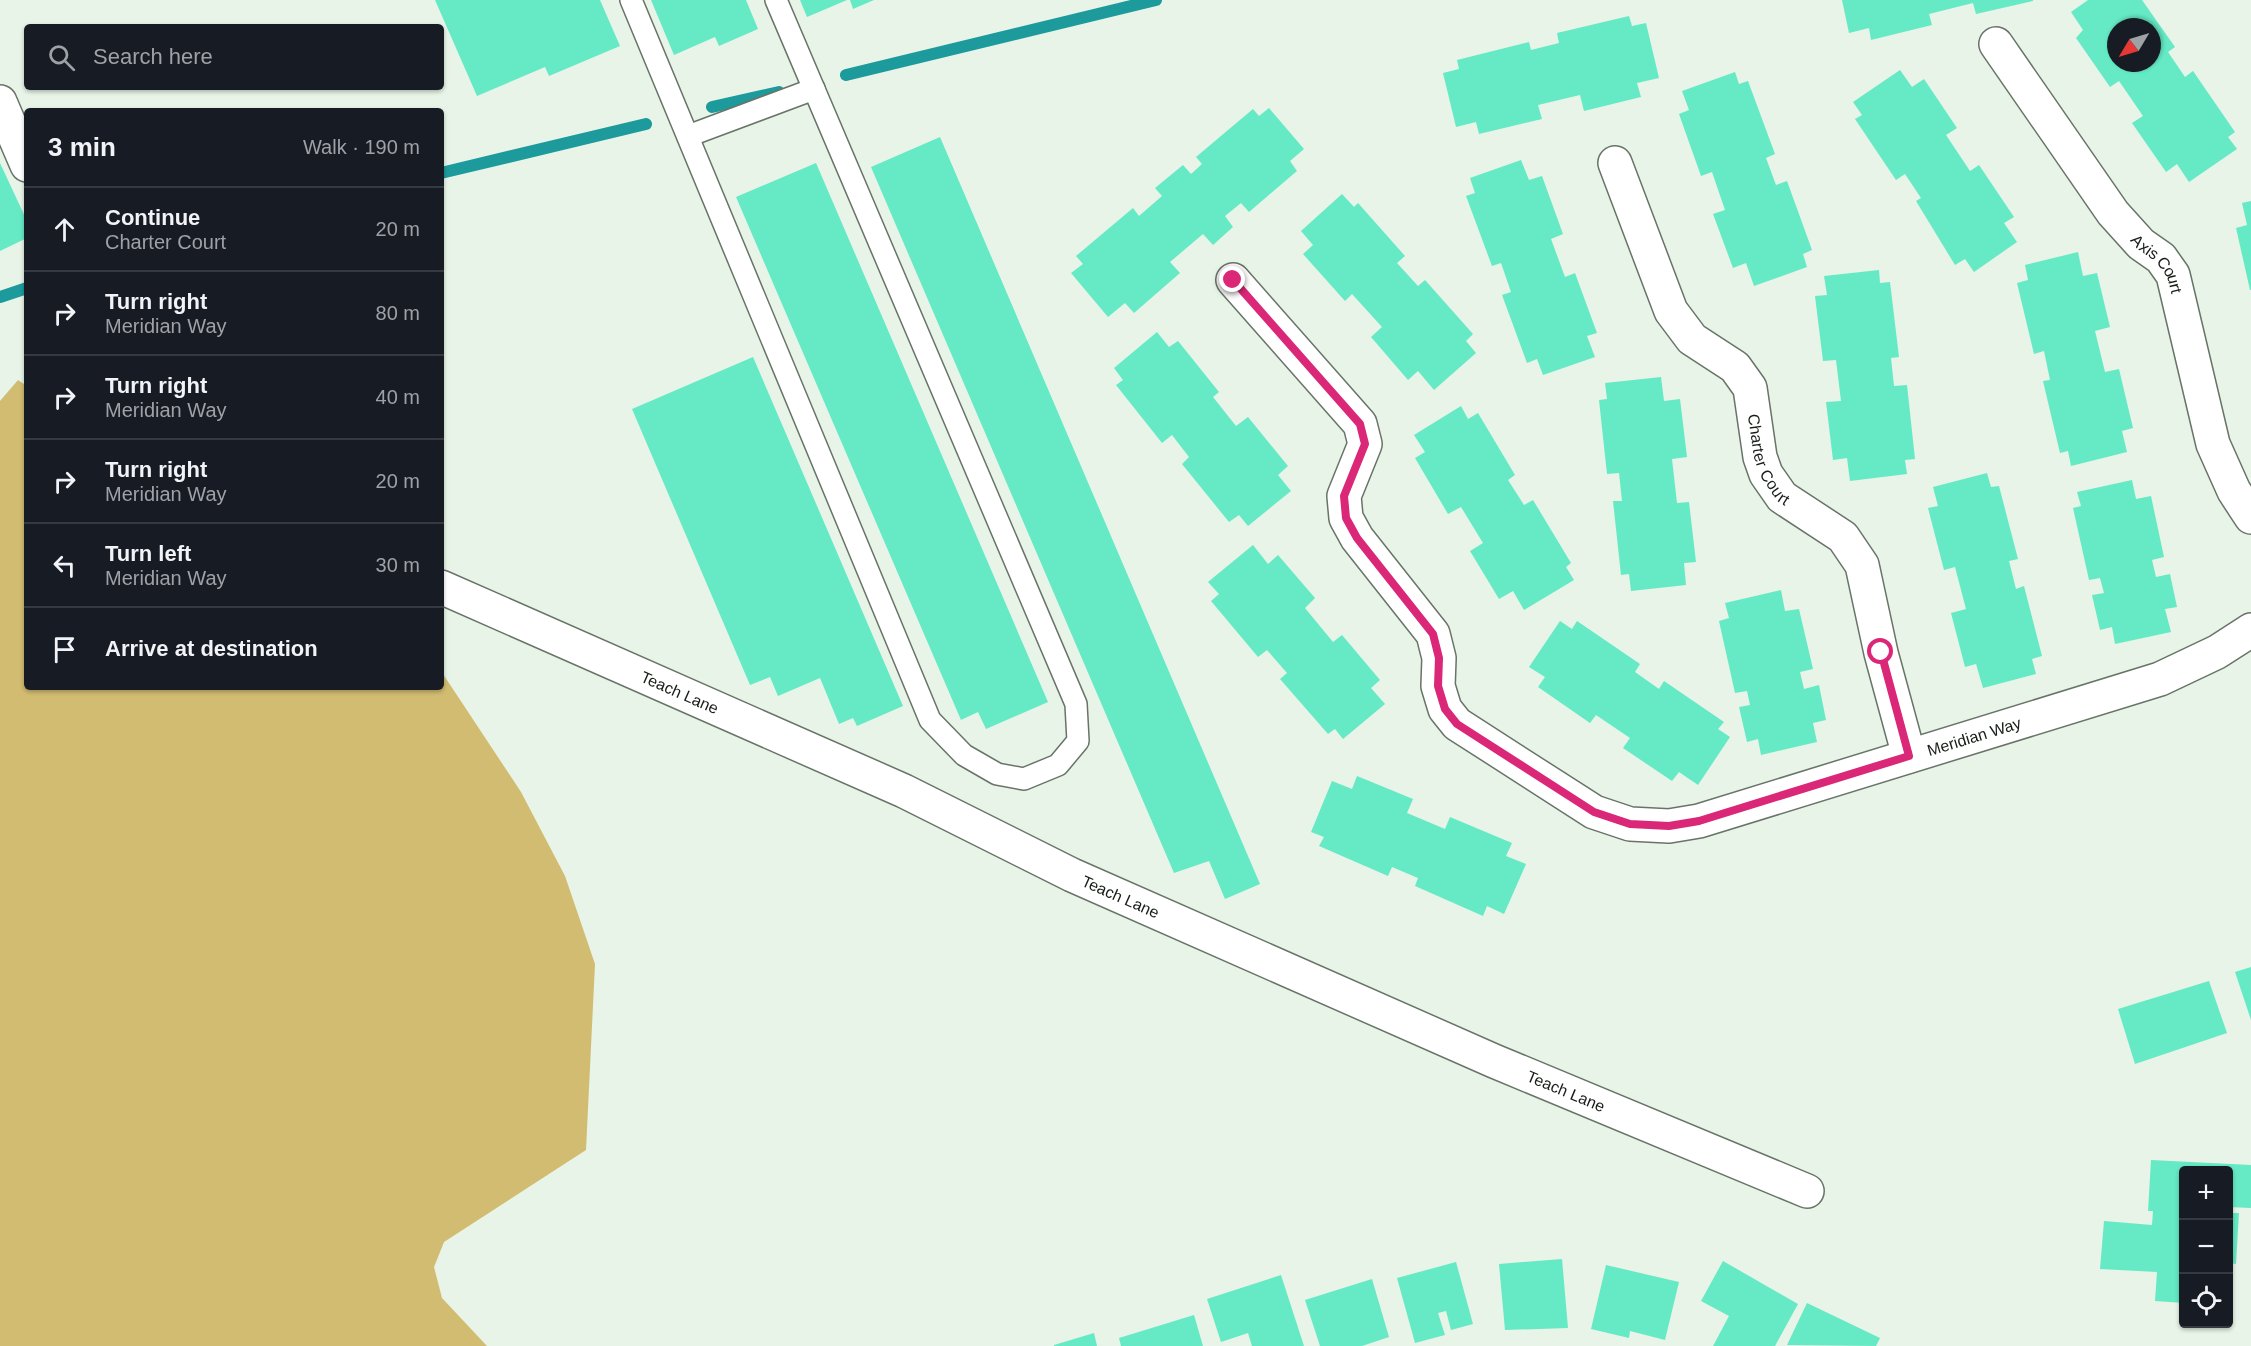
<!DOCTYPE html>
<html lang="en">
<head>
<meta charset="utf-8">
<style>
  body { margin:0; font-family:Helvetica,sans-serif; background:#20242c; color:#f1f3f6 }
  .controls { position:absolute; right:18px; bottom:18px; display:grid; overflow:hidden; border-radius:6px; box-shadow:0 2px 4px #0004 }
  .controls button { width:54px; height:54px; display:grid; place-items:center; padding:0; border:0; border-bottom:2px solid #363941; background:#171b24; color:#f1f3f6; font:30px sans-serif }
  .compass { position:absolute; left:2107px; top:18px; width:54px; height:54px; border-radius:50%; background:#171b24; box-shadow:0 2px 4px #0004; rotate:232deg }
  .stop { position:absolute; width:18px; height:18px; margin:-14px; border:4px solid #db2777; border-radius:50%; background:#fff }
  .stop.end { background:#db2777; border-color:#fff; box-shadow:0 2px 6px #0008 }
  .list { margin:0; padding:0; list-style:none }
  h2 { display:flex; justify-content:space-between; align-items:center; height:78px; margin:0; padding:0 24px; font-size:26px }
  h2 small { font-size:20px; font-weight:400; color:#9ea1a6 }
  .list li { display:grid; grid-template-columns:39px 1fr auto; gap:18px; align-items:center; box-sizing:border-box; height:84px; padding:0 24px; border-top:2px solid #363941 }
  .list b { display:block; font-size:22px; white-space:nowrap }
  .list p { margin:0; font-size:20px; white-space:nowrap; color:#9ea1a6 }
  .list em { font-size:20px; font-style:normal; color:#9ea1a6 }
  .icon { flex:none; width:33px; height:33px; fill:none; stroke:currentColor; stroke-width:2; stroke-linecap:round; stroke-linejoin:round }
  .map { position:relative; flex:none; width:2251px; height:1346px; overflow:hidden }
  .search { position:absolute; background:#171b24; box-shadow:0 2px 4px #0004; left:24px; top:24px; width:420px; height:66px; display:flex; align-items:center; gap:15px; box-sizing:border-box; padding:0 21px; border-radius:6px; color:#9ea1a6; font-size:22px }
  .panel { position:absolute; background:#171b24; box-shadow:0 2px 4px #0004; left:24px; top:108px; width:420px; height:582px; border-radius:6px }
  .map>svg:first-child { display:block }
  .green { fill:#d2bc71 }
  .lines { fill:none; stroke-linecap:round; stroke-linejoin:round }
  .stream { stroke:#1c9a9c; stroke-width:12 }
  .building { fill:#65eac5; fill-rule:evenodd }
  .service-casing { stroke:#687468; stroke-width:24 }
  .minor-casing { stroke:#687468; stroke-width:36 }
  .service { stroke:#fff; stroke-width:21 }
  .minor { stroke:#fff; stroke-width:33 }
  .route { stroke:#db2777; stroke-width:8 }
  .labels { text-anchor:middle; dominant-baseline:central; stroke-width:6; stroke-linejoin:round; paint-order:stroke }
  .street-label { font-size:16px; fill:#181d18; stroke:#f9fff9 }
</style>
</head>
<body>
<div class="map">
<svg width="2251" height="1346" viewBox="0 0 2251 1346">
  <rect width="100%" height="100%" fill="#e7f4e7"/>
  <polygon class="green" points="18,380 27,386 27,687 441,687 441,671 521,792 565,876 595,964 586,1150 444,1242 434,1267 442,1298 487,1346 0,1346 0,401"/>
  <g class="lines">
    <g class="stream">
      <polyline points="846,75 1156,0"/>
      <polyline points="712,107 779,92"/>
      <polyline points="441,173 646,124"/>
      <polyline points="0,297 27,288"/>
    </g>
  </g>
  <g class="building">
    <polygon points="435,0 600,0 620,46 549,76 545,67 477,96"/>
    <polygon points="651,0 746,0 758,29 719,46 715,37 674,55"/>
    <polygon points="800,0 847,0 807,17"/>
    <polygon points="850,0 874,0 853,9"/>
    <polygon points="1842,0 2033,0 2033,1 1976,14 1973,3 1929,14 1932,25 1871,40 1869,28 1849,33"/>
    <path d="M 2088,0 L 2142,0 L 2175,47 L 2168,52 L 2185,77 L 2193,71 L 2235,132 L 2228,137 L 2237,149 L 2189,182 L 2177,164 L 2166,172 L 2132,123 L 2143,116 L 2119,81 L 2110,87 L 2076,38 L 2083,30 L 2071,12 ZM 2116,27 L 2152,27 L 2152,63 L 2116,63 Z"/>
    <polygon points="1629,16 1632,26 1646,23 1659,78 1637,83 1641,97 1584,111 1580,95 1538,105 1542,119 1479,134 1476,122 1456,127 1443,73 1459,69 1457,60 1529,42 1531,50 1559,43 1557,33"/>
    <polygon points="1900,70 1912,87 1924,79 1957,128 1946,135 1970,171 1979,165 2014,217 2004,223 2017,242 1974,272 1965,259 1955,265 1916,201 1921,198 1905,174 1896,180 1855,119 1862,115 1853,102"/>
    <polygon points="1735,72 1739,84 1748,81 1775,154 1766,158 1776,185 1787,181 1812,250 1803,254 1807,267 1754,286 1746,263 1733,268 1713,214 1725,210 1712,172 1701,176 1679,114 1689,110 1682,91"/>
    <polygon points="1269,108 1304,149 1290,161 1297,171 1249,212 1241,203 1225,216 1233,227 1213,245 1203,234 1170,262 1180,273 1134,313 1125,303 1108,317 1071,273 1083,264 1076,256 1133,208 1139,216 1162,196 1155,188 1183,165 1191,174 1202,164 1196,157 1253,109 1259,116"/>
    <polygon points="940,137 1260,884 1225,899 1209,861 1174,873 871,167"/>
    <polygon points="1521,160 1529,180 1542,176 1563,234 1551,239 1565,277 1575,273 1597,333 1587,336 1595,357 1543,375 1537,359 1527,363 1502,295 1511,292 1501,263 1492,266 1466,196 1475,193 1470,178"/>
    <polygon points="0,163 27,221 27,238 0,251"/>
    <polygon points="816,163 1048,702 986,729 978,712 961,720 736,197"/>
    <polygon points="1342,194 1354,207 1358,203 1405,256 1397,263 1418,286 1425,280 1473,334 1466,341 1476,353 1434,390 1418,371 1408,380 1371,337 1382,327 1352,294 1345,301 1303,254 1313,245 1301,231"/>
    <polygon points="2251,201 2251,290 2250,290 2236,228 2247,225 2242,203"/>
    <polygon points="2078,252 2083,276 2097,273 2110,327 2095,331 2105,372 2119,369 2133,428 2122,431 2127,452 2071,466 2068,451 2060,453 2043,381 2050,380 2044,351 2034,354 2017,283 2028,280 2025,265"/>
    <polygon points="1879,270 1880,283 1890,282 1899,357 1891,358 1894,386 1907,385 1915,459 1905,460 1907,474 1850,481 1847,458 1833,460 1826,402 1841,401 1836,360 1823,361 1815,296 1827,295 1824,276"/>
    <polygon points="1157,332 1169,347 1178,341 1219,392 1213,397 1236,426 1248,417 1288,466 1278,475 1291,491 1248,526 1239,515 1229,522 1182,464 1189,457 1172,435 1162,443 1116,385 1123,380 1114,368"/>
    <polygon points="753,357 903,706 857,726 853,718 839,724 820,678 778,696 770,677 750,685 632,409"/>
    <polygon points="1661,377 1664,401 1680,399 1687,457 1672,459 1677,503 1689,502 1696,562 1684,563 1686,585 1631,591 1629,574 1621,575 1613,501 1622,501 1619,473 1607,474 1599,400 1607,399 1605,383"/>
    <polygon points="1461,406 1468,419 1478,413 1515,475 1508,480 1524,505 1533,500 1571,563 1566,567 1574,580 1524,610 1513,591 1499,599 1470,551 1483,543 1461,507 1448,514 1415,458 1425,452 1414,435"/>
    <polygon points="1987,473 1991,487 1999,486 2018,559 2009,561 2016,589 2024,586 2042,656 2032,659 2036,674 1983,688 1976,664 1965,667 1951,613 1966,609 1955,567 1944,570 1928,508 1938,506 1933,487"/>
    <polygon points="2132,480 2136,499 2151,496 2164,557 2152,560 2156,577 2170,574 2177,607 2165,609 2171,632 2115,644 2112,627 2100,630 2092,595 2104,593 2100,578 2089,580 2073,508 2081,506 2077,492"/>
    <polygon points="1253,545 1268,564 1278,555 1315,598 1305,608 1333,642 1342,635 1380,680 1371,688 1385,704 1343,739 1335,729 1328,734 1280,679 1287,673 1267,650 1258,657 1211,601 1219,594 1208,582"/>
    <polygon points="1781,590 1785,611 1799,609 1813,669 1800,672 1804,689 1819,685 1826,720 1813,723 1817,742 1761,755 1758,739 1747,742 1739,707 1750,705 1747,691 1735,693 1719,621 1729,618 1725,603"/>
    <polygon points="1560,621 1572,629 1577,621 1640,664 1635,672 1659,689 1664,681 1724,722 1718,729 1730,737 1698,785 1679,772 1672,781 1623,748 1630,738 1596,715 1590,723 1538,687 1545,677 1529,667"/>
    <polygon points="1357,776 1413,799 1407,813 1445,829 1450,817 1512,843 1506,856 1526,864 1504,914 1487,906 1483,916 1415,886 1418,878 1392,867 1388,876 1319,846 1324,837 1311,832 1332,781 1352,789"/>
    <polygon points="2251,967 2251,1020 2235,972"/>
    <polygon points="2209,981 2227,1033 2135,1064 2118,1009"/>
    <polygon points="2151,1160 2251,1165 2251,1208 2228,1207 2228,1170 2184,1170 2184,1303 2155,1301 2157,1272 2100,1269 2104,1221 2152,1225 2153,1211 2148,1211"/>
    <polygon points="2228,1213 2239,1213 2236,1264 2228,1263"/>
    <polygon points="1562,1259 1568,1328 1505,1330 1499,1264"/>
    <polygon points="1723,1261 1798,1304 1775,1346 1713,1346 1729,1316 1701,1301"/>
    <polygon points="1456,1262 1473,1324 1451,1330 1446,1311 1438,1313 1445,1335 1415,1343 1397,1278"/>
    <polygon points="1606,1265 1679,1282 1665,1340 1630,1331 1629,1338 1591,1329"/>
    <polygon points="1281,1275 1304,1346 1252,1346 1248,1333 1221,1342 1207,1299"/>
    <polygon points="1372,1279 1389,1337 1362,1346 1320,1346 1305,1300"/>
    <polygon points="1807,1303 1880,1338 1876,1346 1787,1345"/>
    <polygon points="1194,1315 1203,1346 1121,1346 1119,1338"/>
    <polygon points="1094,1333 1097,1346 1054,1346 1054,1345"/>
  </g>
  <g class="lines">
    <defs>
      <g id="service">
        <polyline points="631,0 930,720 964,755 997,774 1024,779 1058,765 1078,741 1076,704 776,0"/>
        <polyline points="688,136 814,89"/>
      </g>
      <g id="minor">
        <path id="s1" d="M 1996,44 L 2113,213 L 2141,244 L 2161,258 L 2173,275 L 2213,444 L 2234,491 L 2251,517"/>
        <polyline points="0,102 27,165"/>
        <path id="s2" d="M 1615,163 L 1671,311 L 1692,339 L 1735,367 L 1750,388 L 1760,457 L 1766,474 L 1782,497 L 1843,537 L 1862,565 L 1881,653 L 1909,756"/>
        <path id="s3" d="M 1233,280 L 1360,424 L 1365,444 L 1344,496 L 1346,518 L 1357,538 L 1433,634 L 1439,658 L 1438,686 L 1445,709 L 1457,724 L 1594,812 L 1630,824 L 1669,826 L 1699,821 L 2160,679 L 2217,652 L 2251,630"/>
        <path id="s4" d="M 441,587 L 904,791 L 1072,875 L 1494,1061 L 1807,1191"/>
      </g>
    </defs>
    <use href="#service" class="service-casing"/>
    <use href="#minor" class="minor-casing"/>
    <use href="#service" class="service"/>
    <use href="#minor" class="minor"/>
  </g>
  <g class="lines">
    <polyline class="route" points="1233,280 1360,424 1365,444 1344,496 1346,518 1357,538 1433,634 1439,658 1438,686 1445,709 1457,724 1594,812 1630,824 1669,826 1699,821 1909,756 1881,652"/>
  </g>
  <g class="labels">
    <g class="street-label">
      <text stroke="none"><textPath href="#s1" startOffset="274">Axis Court</textPath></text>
      <text stroke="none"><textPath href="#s2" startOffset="345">Charter Court</textPath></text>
      <text stroke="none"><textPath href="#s4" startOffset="261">Teach Lane</textPath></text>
      <text stroke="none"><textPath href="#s3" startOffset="1090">Meridian Way</textPath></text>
      <text stroke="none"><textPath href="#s4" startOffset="747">Teach Lane</textPath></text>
      <text stroke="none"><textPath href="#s4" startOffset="1233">Teach Lane</textPath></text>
    </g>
  </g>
</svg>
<div class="controls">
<button>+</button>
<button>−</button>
<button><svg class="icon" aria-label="locate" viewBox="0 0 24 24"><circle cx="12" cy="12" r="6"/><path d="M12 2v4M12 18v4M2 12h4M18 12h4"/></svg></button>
</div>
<svg class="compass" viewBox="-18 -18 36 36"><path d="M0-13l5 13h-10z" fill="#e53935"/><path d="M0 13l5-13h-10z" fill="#9ea1a6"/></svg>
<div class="stop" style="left:1881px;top:652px"></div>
<div class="stop end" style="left:1233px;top:280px"></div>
<div class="search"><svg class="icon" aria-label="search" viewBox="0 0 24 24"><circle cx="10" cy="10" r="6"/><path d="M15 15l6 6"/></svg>Search here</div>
<section class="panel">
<h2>3 min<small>Walk · 190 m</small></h2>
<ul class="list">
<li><svg class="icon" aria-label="ahead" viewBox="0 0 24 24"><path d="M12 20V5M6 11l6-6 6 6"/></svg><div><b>Continue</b><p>Charter Court</p></div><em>20 m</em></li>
<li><svg class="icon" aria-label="right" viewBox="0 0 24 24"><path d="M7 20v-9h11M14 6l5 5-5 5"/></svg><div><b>Turn right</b><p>Meridian Way</p></div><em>80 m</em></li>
<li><svg class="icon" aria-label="right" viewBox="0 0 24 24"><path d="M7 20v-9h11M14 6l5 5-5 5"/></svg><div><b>Turn right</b><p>Meridian Way</p></div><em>40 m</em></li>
<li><svg class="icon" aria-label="right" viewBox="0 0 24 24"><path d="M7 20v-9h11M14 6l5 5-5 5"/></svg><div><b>Turn right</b><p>Meridian Way</p></div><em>20 m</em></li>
<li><svg class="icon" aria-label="left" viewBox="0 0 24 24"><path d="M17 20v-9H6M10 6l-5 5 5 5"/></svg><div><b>Turn left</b><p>Meridian Way</p></div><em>30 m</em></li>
<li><svg class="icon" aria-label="arrive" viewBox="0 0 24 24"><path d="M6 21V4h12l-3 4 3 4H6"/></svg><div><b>Arrive at destination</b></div></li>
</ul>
</section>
</div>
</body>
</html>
